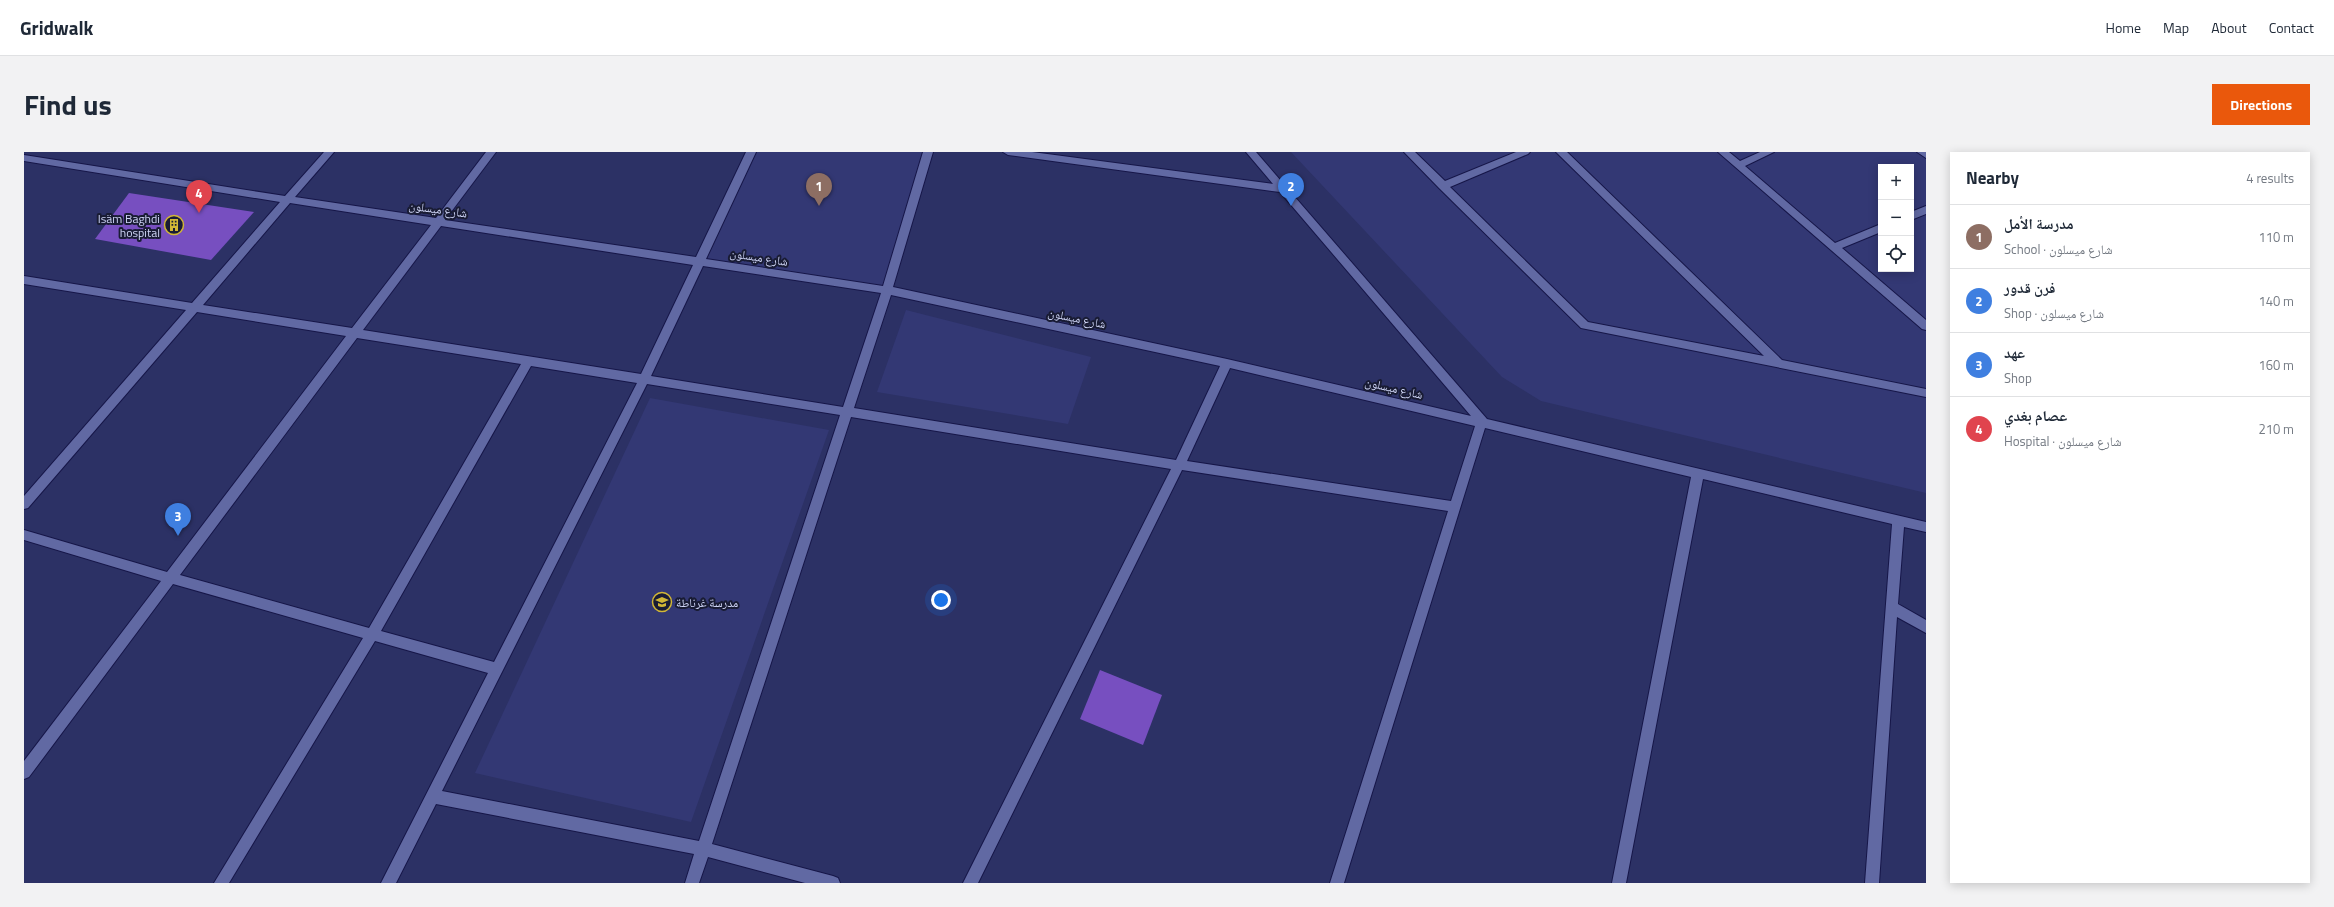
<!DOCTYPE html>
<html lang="en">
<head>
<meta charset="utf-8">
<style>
  body { margin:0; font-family:"Titillium Web","Noto Naskh Arabic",sans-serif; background:#f2f2f3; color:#1f2937 }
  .controls { position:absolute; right:12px; top:12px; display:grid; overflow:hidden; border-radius:0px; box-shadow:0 2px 10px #0003 }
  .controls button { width:36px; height:36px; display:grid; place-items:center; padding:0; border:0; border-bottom:1px solid #e0e1e3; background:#fff; color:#1f2937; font:20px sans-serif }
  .you { position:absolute; left:917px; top:448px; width:14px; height:14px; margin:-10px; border:3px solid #fff; border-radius:50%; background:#1a73e8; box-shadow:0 0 0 6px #1a73e833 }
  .badge { display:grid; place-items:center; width:26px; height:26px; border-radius:50%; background:#ea580c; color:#fff; font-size:13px; font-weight:700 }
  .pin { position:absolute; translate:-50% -33px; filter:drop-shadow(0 1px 2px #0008) }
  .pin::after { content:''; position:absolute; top:21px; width:14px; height:12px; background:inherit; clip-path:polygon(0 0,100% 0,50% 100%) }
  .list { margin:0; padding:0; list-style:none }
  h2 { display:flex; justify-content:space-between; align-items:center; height:52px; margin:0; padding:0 16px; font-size:17px }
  h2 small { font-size:13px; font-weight:400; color:#747a83 }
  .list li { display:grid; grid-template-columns:26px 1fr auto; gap:12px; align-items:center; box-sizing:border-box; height:64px; padding:0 16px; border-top:1px solid #e0e1e3 }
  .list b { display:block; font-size:15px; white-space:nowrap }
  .list p { margin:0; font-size:13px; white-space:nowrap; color:#747a83 }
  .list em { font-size:13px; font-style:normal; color:#747a83 }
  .icon { flex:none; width:22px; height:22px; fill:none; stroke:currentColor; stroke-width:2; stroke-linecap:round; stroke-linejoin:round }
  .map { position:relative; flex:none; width:1902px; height:731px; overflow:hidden; border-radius:0px }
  header { display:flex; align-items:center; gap:24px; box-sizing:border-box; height:56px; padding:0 20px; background:#fff; border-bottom:1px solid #e0e1e3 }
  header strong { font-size:19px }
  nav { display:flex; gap:22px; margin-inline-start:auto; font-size:14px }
  .intro { display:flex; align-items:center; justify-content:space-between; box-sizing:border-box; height:96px; padding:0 24px }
  h1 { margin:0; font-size:28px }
  .button { padding:10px 18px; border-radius:0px; background:#ea580c; color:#fff; font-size:14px; font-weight:700 }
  main { display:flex; gap:24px; padding:0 24px }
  aside { flex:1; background:#fff; border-radius:0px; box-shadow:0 2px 10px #0003 }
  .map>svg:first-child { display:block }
  .built { fill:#333874; fill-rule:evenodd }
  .building { fill:#774fc0 }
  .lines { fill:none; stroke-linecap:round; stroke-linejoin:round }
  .minor-casing { stroke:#161648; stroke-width:2 }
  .minor { fill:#6169a3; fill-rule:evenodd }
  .labels { text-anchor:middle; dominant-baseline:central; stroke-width:4; stroke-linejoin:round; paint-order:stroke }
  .street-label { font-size:12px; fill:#cfd5f6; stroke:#191c34 }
  .poi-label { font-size:12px; fill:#cfd5f6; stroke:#191c34; text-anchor:end }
</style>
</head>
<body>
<header>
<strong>Gridwalk</strong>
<nav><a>Home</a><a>Map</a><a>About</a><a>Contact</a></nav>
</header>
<div class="intro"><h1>Find us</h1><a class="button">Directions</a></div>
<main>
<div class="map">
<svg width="1902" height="731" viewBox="0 0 1902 731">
  <rect width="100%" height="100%" fill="#2c3165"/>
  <g class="built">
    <polygon points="727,0 904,0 863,138 676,109"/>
    <path d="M 1267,0 L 1902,0 L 1902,341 L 1517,249 L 1478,225 ZM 1857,15 L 1887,15 L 1887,117 L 1857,117 Z"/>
    <polygon points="882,158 1067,205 1044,272 853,240"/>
    <polygon points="626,246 805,278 667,670 451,621"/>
  </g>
  <g class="building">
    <polygon points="105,41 230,60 187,108 71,87"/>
    <polygon points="1076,518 1138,543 1119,593 1056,567"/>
  </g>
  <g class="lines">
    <defs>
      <g id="minor">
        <path d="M 300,0 L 310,0 L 271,45 L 412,66 L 462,0 L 472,0 L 421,68 L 672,105 L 722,0 L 732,0 L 682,107 L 859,134 L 899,0 L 909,0 L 869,135 L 1203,207 L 1447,264 L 1256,40 L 984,3 L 979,0 L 1008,0 L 1249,32 L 1222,0 L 1232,0 L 1463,267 L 1902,370 L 1902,380 L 1880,375 L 1874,452 L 1902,468 L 1902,481 L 1873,465 L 1855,731 L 1841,731 L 1868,372 L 1679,327 L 1602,731 L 1588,731 L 1667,325 L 1461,276 L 1320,731 L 1306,731 L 1424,359 L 1158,318 L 954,731 L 939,731 L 1147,317 L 827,265 L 688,692 L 809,724 L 814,726 L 816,731 L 781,731 L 684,705 L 675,731 L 661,731 L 670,702 L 412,652 L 372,731 L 357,731 L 464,521 L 351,489 L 205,731 L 190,731 L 339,486 L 149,432 L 5,625 L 0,627 L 0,609 L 137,429 L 0,388 L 0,378 L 143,420 L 322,184 L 173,160 L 4,356 L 0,357 L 0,344 L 162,158 L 0,132 L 0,124 L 168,151 L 256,50 L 0,9 L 0,3 L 261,44 ZM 266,51 L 407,73 L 328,176 L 179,153 ZM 417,74 L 669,113 L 617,222 L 339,178 ZM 679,114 L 857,141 L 819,255 L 627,224 ZM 867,143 L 1196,214 L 1152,308 L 830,256 ZM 333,186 L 497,212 L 345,476 L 156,423 ZM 507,214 L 613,231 L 470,510 L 357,479 ZM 1206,216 L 1451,274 L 1427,349 L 1163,309 ZM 623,232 L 816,263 L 675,689 L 418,639 Z"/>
        <polygon points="1380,0 1391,0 1421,29 1492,0 1506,0 1504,2 1426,35 1564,170 1740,204 1532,0 1543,0 1758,208 1902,237 1902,245 1557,176 1415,36"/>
        <polygon points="1694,0 1705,0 1716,9 1736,0 1750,0 1721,14 1811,91 1857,72 1857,80 1818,96 1902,168 1902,178 1898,177"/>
        <polygon points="1893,0 1902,0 1902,6"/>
        <polygon points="1902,54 1902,62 1887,68 1887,60"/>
      </g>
    </defs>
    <use href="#minor" class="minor-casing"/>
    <use href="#minor" class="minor"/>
  </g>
  <defs>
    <symbol id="building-ring" viewBox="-11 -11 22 22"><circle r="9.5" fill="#191c34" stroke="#d2b736" stroke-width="1.5"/><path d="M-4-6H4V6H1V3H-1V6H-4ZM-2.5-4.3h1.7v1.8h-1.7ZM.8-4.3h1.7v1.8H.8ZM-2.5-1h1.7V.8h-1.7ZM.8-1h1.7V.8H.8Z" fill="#d2b736"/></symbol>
    <symbol id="school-ring" viewBox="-11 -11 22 22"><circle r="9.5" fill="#191c34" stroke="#d2b736" stroke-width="1.5"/><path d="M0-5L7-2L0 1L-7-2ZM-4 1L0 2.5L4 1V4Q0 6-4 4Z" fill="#d2b736"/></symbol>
  </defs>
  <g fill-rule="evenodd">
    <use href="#building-ring" x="139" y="62" width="22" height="22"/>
    <use href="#school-ring" x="627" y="439" width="22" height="22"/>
  </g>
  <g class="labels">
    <g class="street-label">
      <text transform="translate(414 57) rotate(8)">شارع ميسلون</text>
      <text transform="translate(735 105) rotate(9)">شارع ميسلون</text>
      <text transform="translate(1053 166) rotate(12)">شارع ميسلون</text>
      <text transform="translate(1370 236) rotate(13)">شارع ميسلون</text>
    </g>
    <g class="poi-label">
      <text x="136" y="66">Isäm Baghdi<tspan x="136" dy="14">hospital</tspan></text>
      <text x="652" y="450" text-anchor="start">مدرسة غرناطة</text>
    </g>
  </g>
</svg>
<div class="controls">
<button>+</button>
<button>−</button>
<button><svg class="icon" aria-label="locate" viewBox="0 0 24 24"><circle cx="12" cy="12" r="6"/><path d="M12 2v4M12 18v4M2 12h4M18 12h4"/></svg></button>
</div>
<div class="you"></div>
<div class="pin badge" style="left:795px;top:54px;background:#8d6e63">1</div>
<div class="pin badge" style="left:1267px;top:54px;background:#3f7fe0">2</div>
<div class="pin badge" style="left:154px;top:384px;background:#3f7fe0">3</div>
<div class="pin badge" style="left:175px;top:61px;background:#e0444e">4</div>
</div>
<aside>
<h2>Nearby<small>4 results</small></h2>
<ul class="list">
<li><span class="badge" style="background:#8d6e63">1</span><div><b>مدرسة الأمل</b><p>School · شارع ميسلون</p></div><em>110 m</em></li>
<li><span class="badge" style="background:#3f7fe0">2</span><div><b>فرن قدور</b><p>Shop · شارع ميسلون</p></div><em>140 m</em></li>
<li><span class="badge" style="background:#3f7fe0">3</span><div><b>عهد</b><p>Shop</p></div><em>160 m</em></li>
<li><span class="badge" style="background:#e0444e">4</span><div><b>عصام بغدي</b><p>Hospital · شارع ميسلون</p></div><em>210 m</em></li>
</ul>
</aside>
</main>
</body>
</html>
